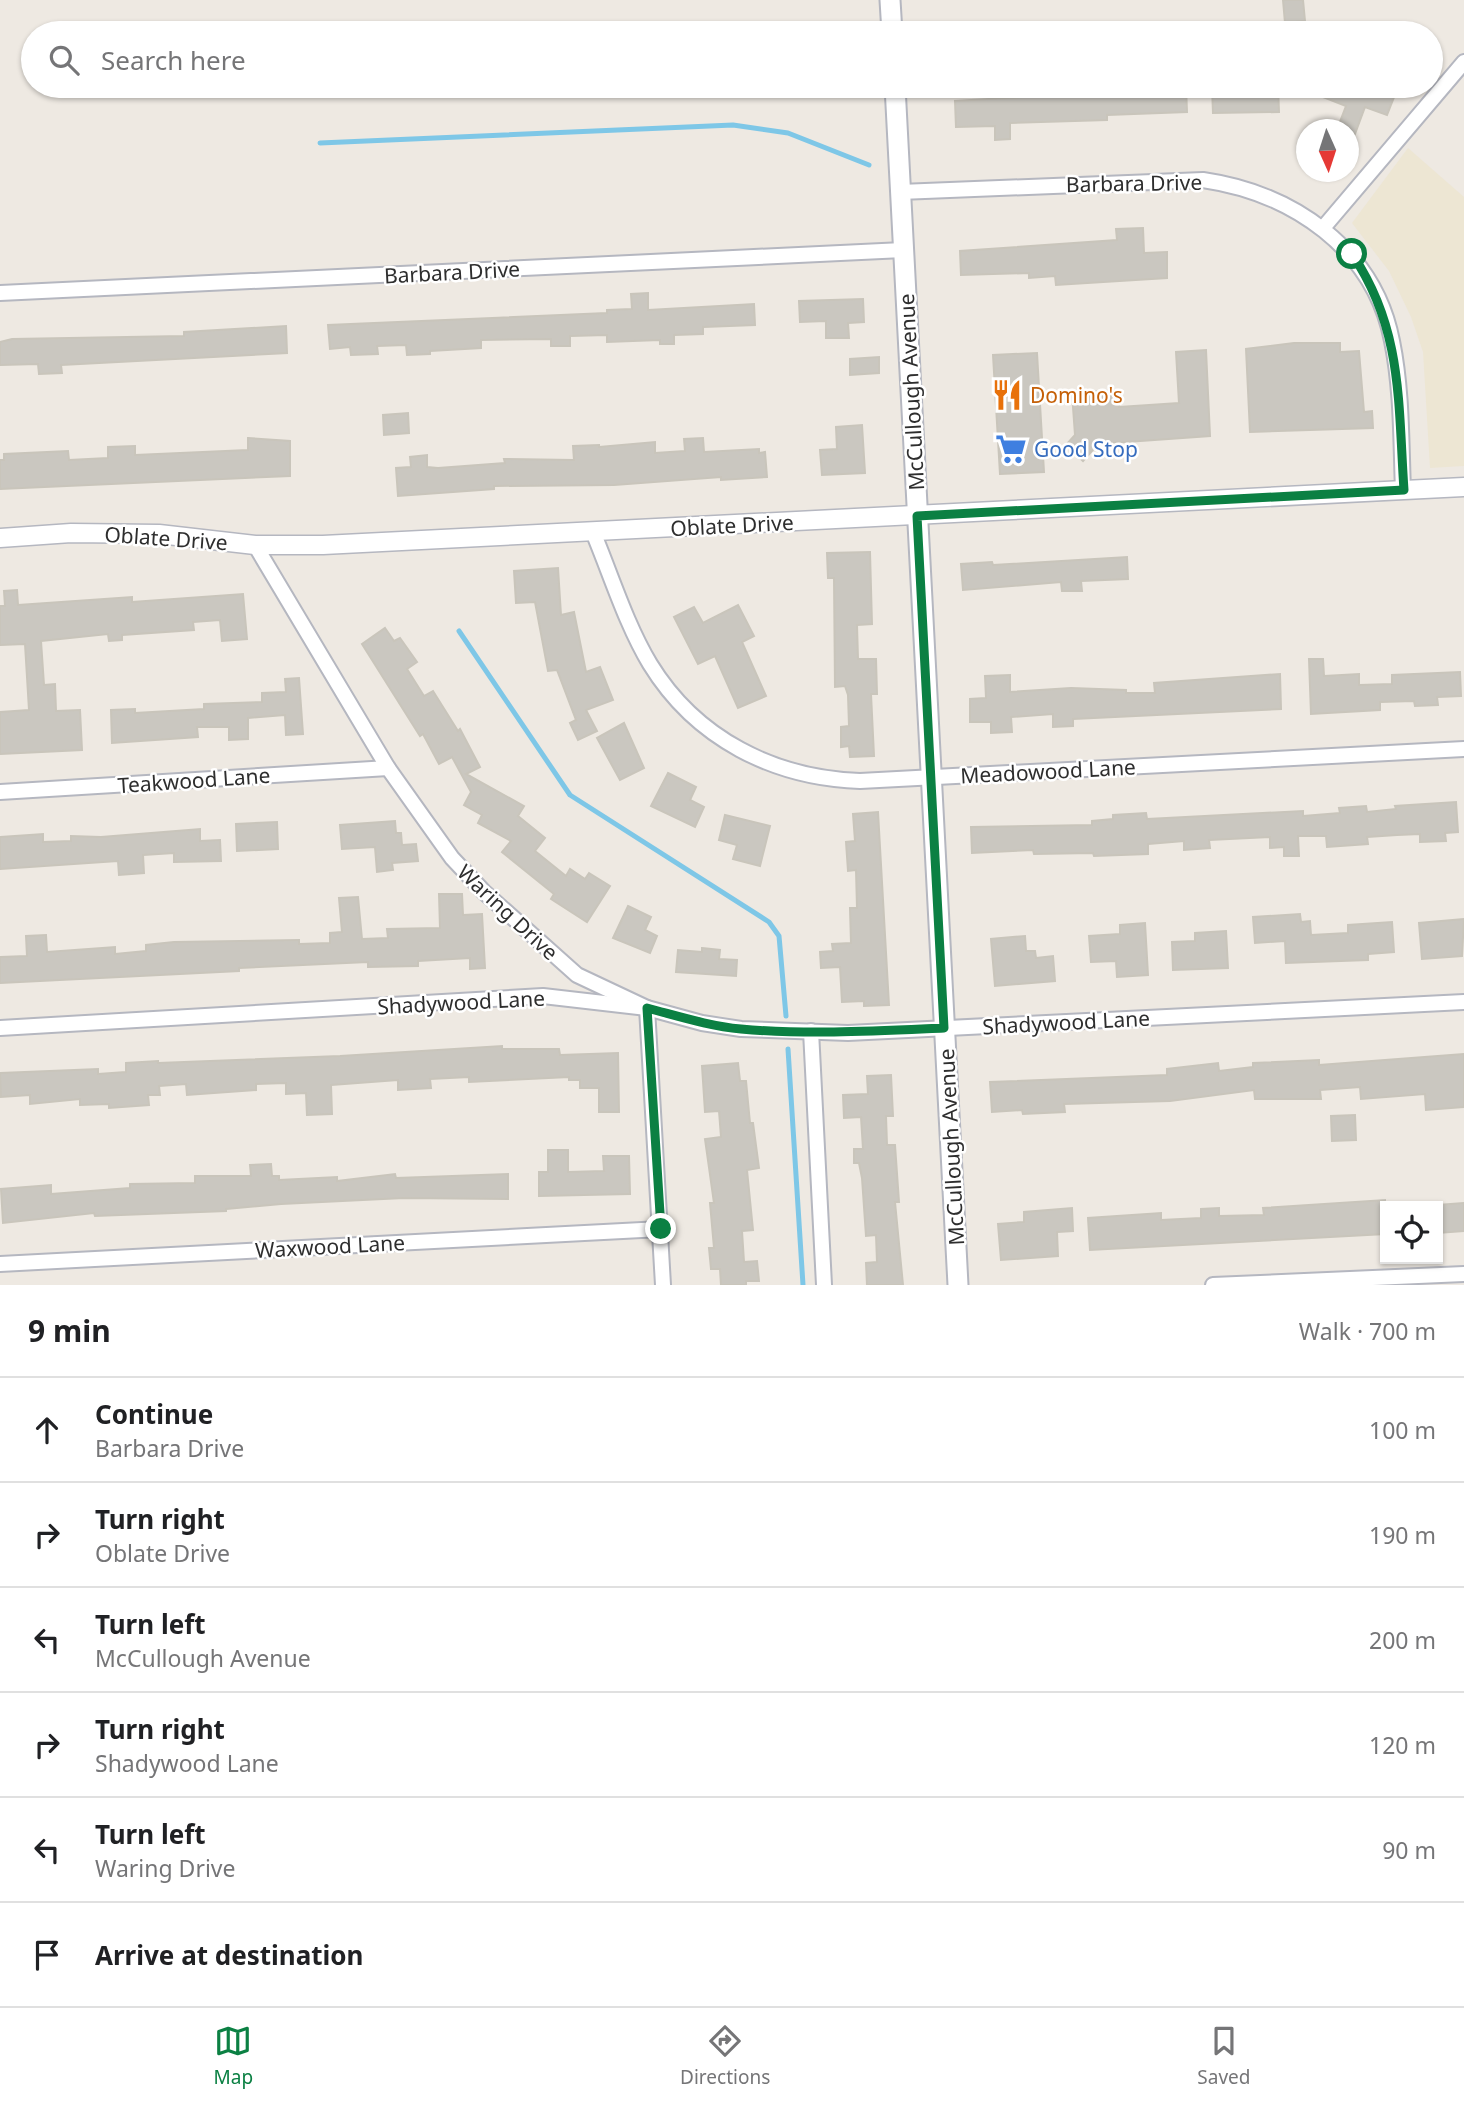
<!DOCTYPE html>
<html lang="en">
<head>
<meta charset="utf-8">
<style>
  body { margin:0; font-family:"Noto Sans",sans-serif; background:#f6f6f6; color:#202124 }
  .controls { position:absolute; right:21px; bottom:21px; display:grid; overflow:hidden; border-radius:0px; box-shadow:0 2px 5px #0004 }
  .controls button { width:63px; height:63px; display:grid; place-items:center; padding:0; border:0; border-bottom:2px solid #e0e0e0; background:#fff; color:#202124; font:35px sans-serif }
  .compass { position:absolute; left:1296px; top:119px; width:63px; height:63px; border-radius:50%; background:#fff; box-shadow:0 2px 5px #0004; rotate:177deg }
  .stop { position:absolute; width:21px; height:21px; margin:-16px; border:5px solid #0b8043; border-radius:50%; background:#fff }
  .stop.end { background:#0b8043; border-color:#fff; box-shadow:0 2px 7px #0008 }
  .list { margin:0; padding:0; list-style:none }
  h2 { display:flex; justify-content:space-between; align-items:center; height:91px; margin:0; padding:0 28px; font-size:30px }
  h2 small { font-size:23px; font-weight:400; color:#757577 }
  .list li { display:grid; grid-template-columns:46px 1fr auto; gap:21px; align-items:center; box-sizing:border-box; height:105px; padding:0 28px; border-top:2px solid #e0e0e0 }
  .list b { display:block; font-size:26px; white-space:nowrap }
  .list p { margin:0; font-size:23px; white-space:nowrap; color:#757577 }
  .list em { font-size:23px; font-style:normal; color:#757577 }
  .icon { flex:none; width:38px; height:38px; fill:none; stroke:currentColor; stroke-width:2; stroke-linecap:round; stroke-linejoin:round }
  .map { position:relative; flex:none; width:1464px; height:1285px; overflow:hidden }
  .search { position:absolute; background:#fff; box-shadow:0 2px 5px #0004; left:21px; right:21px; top:21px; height:77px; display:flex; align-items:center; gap:18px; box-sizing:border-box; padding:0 24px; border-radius:38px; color:#757577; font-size:26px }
  .sheet { height:721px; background:#fff }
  nav { display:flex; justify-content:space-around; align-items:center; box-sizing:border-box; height:98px; border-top:2px solid #e0e0e0; background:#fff; font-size:19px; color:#757577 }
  nav a { display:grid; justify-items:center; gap:4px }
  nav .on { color:#0b8043 }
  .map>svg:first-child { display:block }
  .education { fill:#ede6d3 }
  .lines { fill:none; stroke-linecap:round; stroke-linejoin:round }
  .stream { stroke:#7ec7e7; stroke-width:5 }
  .building { fill:#cac7c0; stroke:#c9c5bb; stroke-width:2 }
  .minor-casing { stroke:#b5b7c0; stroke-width:18 }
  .tertiary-casing { stroke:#b5b7c0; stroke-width:21 }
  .secondary-casing { stroke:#b5b7c0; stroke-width:23 }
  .minor { stroke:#fff; stroke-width:14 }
  .tertiary { stroke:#fff; stroke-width:18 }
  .secondary { stroke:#fff; stroke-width:19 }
  .route { stroke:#0b8043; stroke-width:9 }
  .labels { text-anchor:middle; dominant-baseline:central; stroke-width:5; stroke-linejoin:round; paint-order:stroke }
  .street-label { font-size:21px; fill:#2e2e2e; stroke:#fff }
  .food-label { font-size:21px; fill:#c56008; stroke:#fff; text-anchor:start }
  .shop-label { font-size:21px; fill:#366cbe; stroke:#fff; text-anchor:start }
</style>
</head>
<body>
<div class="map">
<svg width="1464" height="1285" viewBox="0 0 1464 1285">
  <rect width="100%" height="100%" fill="#eee9e2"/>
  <polygon class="education" points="1408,148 1464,197 1464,466 1430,468 1423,352 1411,317 1389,271 1352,223"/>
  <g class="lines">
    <g class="stream">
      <polyline points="320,143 733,125 788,133 869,165"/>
      <polyline points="459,631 570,795 769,922 779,936 786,1016"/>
      <polyline points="788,1049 803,1285"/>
    </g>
  </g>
  <g class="building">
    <polygon points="1283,0 1303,0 1305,21 1285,23"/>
    <polygon points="1049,86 1186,86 1187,112 1107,115 1107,120 1010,123 1010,139 995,140 995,126 956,127 955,101 1022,97 1022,88"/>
    <polygon points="1278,86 1279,112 1213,113 1212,87"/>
    <polygon points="1295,86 1357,86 1371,91 1374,86 1380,86 1396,92 1387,115 1365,107 1355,134 1338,127 1346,106"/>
    <polygon points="1143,228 1144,253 1167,252 1167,278 1056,285 1055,276 1029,278 1029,273 961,275 960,251 1117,240 1116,229"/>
    <polygon points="648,293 648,310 754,304 755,325 703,327 703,334 674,335 674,344 660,344 660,340 607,342 607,335 570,336 570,346 551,346 551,339 481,340 481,348 430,351 430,354 407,355 406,345 377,346 378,354 351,355 350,347 330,349 328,325 607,313 607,310 632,309 631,294"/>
    <polygon points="863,299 864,322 848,323 849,338 826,338 826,321 800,322 799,301"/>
    <polygon points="286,326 287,353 61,365 62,373 39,374 38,364 0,365 0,342 12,339 184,336 184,332"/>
    <polygon points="1294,343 1340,343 1340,352 1359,351 1364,412 1372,411 1373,428 1250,432 1246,349"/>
    <polygon points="1206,350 1210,436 1098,444 1083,461 1066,445 1075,435 1072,393 1118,390 1119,407 1179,403 1176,352"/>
    <polygon points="1037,353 1044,472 1000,474 993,355"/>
    <polygon points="879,357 879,373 850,375 850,359"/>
    <polygon points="408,413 409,433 384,435 383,415"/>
    <polygon points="862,425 865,473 822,475 820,450 837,449 836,427"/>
    <polygon points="248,438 290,441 290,476 0,489 0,460 4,460 4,454 68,451 69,460 108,458 108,447 135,446 135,455 248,450"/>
    <polygon points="703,438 704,452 759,449 759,453 765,452 767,477 721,480 721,477 614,485 494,486 494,489 398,496 396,468 411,467 410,457 427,455 427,467 438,468 505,463 504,459 574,460 573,446 599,445 599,447 655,442 655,453 685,451 684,439"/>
    <polygon points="870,552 872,624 857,625 858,659 876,659 877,694 871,694 874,756 850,757 849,746 841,747 841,727 849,726 848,695 845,686 835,687 834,578 828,578 827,553"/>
    <polygon points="1127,557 1128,579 1081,581 1082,591 1062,591 1061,582 963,590 961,564 992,562 993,565"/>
    <polygon points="558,568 561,615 574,612 586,672 600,667 613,700 586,710 597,731 578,740 570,723 576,720 557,670 548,671 535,602 516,603 514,571"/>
    <polygon points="17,590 18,605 132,597 132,602 243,594 247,639 222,641 220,620 193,622 194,630 122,635 122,640 109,641 108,634 41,641 44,685 55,684 56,711 80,710 82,750 0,754 0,712 29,710 25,644 0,645 0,606 5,606 4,591"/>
    <polygon points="738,605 754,636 742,642 766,696 738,708 715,656 698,664 674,617 694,607 703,623"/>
    <polygon points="385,628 394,641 400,638 417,662 407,669 424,696 433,691 458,731 460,729 480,767 466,774 524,806 518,816 545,838 535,851 566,876 570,869 585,879 589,873 610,886 587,922 551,899 554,894 502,852 511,841 478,823 482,815 464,805 471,792 452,757 439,764 423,734 420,736 362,644"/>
    <polygon points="1309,659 1323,659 1324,676 1359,674 1359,685 1392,684 1392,675 1460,672 1461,696 1437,697 1438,705 1415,706 1414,701 1380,702 1380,710 1311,714"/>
    <polygon points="1280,674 1281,709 1073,719 1073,726 1053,727 1053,714 1011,717 1012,732 991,733 991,722 970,722 970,699 986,698 985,676 1010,675 1010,692 1071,688 1126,690 1126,693 1155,693 1154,683"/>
    <polygon points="299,678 303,734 286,735 285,715 248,718 248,739 229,740 229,727 197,727 198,737 112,743 111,710 135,709 135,713 204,709 204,704 262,702 262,693 286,692 285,679"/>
    <polygon points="624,723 644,768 620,780 597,738"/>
    <polygon points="668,773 696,787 690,800 704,807 695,827 651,806"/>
    <polygon points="1456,802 1458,832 1445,833 1446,841 1420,842 1420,834 1397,835 1367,837 1368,844 1327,847 1326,836 1298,836 1299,856 1284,856 1284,847 1270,848 1270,837 1209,840 1210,848 1184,850 1184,841 1148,844 1148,854 1094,856 1093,853 1034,854 1033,850 972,853 971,827 1092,825 1092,821 1113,819 1113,815 1146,813 1147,819 1303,811 1303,816 1340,813 1339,808 1366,806 1367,812 1396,809 1395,806"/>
    <polygon points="878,812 889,1005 864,1006 864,1001 842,1002 840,967 821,968 820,952 833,951 832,944 851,943 850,908 857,908 856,870 848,871 846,842 855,841 853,814"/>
    <polygon points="725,815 770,826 760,866 733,859 737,845 719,840"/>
    <polygon points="395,821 396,833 401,833 402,845 416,844 418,861 392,863 393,870 377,872 375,847 342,849 340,825"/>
    <polygon points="277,822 278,849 237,851 236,824"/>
    <polygon points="200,829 200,841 220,840 221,861 174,862 174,853 143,855 144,873 119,875 118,861 0,869 0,837 43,834 43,842 71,841 71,836 101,837"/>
    <polygon points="439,894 462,894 463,915 482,914 485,968 470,969 470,958 418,961 418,966 368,967 368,962 239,968 239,971 0,983 0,957 27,956 26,936 46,935 47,952 115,947 115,954 146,951 146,945 174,942 299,940 299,944 330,943 330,933 342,932 339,898 358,897 362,939 388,938 387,929 440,928"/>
    <polygon points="628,906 651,917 645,930 657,936 650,953 613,938"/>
    <polygon points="1300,914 1301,922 1310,921 1311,935 1348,933 1348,925 1392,922 1394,952 1368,954 1368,960 1286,963 1285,941 1255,943 1253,917"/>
    <polygon points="1464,919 1462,956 1422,959 1419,923"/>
    <polygon points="1145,923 1148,975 1117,977 1116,961 1091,962 1089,936 1120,934 1120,925"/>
    <polygon points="1226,931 1228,968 1173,970 1172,942 1195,941 1195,933"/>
    <polygon points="1025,936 1026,951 1035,951 1036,958 1053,956 1055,981 995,986 991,939"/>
    <polygon points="702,948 720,950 719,959 737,960 736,976 676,972 678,950 702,952"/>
    <polygon points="502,1046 502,1049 559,1049 560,1055 618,1053 619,1112 599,1112 599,1088 580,1088 580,1080 569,1080 569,1077 469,1082 469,1077 430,1079 431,1088 398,1090 398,1080 331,1085 332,1114 307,1115 306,1093 286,1094 286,1083 256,1084 256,1090 187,1095 186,1084 159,1086 160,1095 148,1095 149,1105 109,1108 109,1104 80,1105 80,1099 30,1104 30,1095 1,1097 0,1073 98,1069 98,1074 126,1072 126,1063 158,1061 158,1063 340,1056"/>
    <polygon points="1464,1054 1464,1107 1426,1110 1425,1094 1361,1099 1360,1087 1320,1090 1321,1099 1255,1099 1254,1090 1170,1101 1064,1104 1065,1112 1023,1114 1022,1110 992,1112 990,1082 1167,1075 1167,1069 1218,1063 1219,1071 1253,1067 1253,1063 1319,1060 1319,1065"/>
    <polygon points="738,1063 740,1081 746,1081 750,1123 753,1123 759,1168 747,1170 753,1230 742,1231 744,1262 757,1261 759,1281 746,1281 746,1285 721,1285 720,1269 711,1269 709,1248 714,1248 710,1203 714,1203 705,1139 721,1137 719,1111 705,1112 702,1066"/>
    <polygon points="891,1075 893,1116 886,1116 887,1145 895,1145 899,1202 895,1202 903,1285 867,1285 866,1263 877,1262 876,1235 866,1236 862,1178 859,1163 854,1163 854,1149 863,1149 861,1117 844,1118 843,1095 868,1094 867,1076"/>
    <polygon points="1355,1115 1356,1140 1332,1141 1331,1116"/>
    <polygon points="548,1150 568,1150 568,1172 604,1171 603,1156 629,1156 630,1194 539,1196 539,1172 548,1172"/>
    <polygon points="271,1164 272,1176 279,1176 279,1180 337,1177 337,1181 395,1174 396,1178 508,1174 508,1199 404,1198 281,1204 226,1209 226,1211 95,1216 94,1213 3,1223 1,1189 51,1185 51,1194 130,1188 130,1184 195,1183 195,1176 251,1176 250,1165"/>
    <polygon points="1385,1200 1385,1234 1090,1250 1088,1218 1161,1213 1161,1220 1201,1218 1201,1209 1219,1208 1219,1216 1264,1215 1263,1208"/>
    <polygon points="1464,1203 1464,1231 1438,1233 1438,1205"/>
    <polygon points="1072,1208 1073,1231 1057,1232 1058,1256 1001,1260 998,1224 1024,1222 1024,1212"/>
  </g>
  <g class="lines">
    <defs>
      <g id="minor">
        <path d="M 900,192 L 1203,180 C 1292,193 1374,248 1392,341 C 1402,390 1401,441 1403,490"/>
        <polyline points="1323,228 1464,62"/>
        <polyline points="0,293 903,250"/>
        <path d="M 593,532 C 611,575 626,624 650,664 C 696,739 774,778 860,781 L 1464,749"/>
        <polyline points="255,545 388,768 452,858 484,892 577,975 647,1008 663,1285"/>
        <polyline points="0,792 388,768"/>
        <polyline points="0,1028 543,996 647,1008 702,1023 741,1029 848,1033 1464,1002"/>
        <polyline points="811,1031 824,1285"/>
        <polyline points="0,1264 661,1229"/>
        <polyline points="1213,1285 1464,1274"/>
      </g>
      <polyline id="tertiary" points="0,538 71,533 159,534 255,545 323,545 1464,487"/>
      <g id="secondary">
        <polyline points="890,0 892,33"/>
        <polyline points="895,86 958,1285"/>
      </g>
    </defs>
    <use href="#minor" class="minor-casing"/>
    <use href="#tertiary" class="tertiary-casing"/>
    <use href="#secondary" class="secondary-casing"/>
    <use href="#minor" class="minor"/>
    <use href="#tertiary" class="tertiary"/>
    <use href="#secondary" class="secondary"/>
  </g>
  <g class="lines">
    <path class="route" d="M 661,1229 L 647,1008 C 678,1016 709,1026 741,1029 C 809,1035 877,1031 944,1028 L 917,516 L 1404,490 C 1398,404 1403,329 1352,254"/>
  </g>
  <defs>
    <symbol id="restaurant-bare" viewBox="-9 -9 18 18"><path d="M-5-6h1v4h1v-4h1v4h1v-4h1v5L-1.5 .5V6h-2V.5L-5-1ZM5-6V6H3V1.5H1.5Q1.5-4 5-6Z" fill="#e8710a" stroke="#fff" stroke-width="2.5" paint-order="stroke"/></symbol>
    <symbol id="supermarket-bare" viewBox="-9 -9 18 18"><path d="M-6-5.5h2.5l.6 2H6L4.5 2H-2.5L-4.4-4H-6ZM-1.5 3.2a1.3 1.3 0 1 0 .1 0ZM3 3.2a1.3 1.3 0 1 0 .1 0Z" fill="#3f7fe0" stroke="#fff" stroke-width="2.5" paint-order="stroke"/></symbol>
  </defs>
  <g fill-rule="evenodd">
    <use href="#restaurant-bare" x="985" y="373" width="44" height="44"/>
    <use href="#supermarket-bare" x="989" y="427" width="44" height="44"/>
  </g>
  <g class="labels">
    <g class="street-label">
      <text transform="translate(1134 183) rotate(-1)">Barbara Drive</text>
      <text transform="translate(452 272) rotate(-3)">Barbara Drive</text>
      <text transform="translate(911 392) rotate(-93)">McCullough Avenue</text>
      <text transform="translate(732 525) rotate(-3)">Oblate Drive</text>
      <text transform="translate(166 538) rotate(4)">Oblate Drive</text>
      <text transform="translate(1048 771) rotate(-3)">Meadowood Lane</text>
      <text transform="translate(194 780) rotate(-4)">Teakwood Lane</text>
      <text transform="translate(508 912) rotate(43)">Waring Drive</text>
      <text transform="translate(461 1002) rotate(-3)">Shadywood Lane</text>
      <text transform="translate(1066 1022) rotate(-3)">Shadywood Lane</text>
      <text transform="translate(951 1147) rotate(-93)">McCullough Avenue</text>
      <text transform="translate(330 1246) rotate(-3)">Waxwood Lane</text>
    </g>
    <g class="food-label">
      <text x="1030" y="395">Domino's</text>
    </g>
    <g class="shop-label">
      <text x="1034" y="449">Good Stop</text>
    </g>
  </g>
</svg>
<div class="controls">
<button><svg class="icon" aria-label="locate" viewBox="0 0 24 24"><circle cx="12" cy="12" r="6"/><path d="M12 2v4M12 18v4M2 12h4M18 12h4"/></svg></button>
</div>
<svg class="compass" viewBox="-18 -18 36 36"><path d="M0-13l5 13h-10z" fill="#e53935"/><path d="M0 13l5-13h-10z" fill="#757577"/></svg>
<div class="stop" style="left:1352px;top:254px"></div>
<div class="stop end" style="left:661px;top:1229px"></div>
<div class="search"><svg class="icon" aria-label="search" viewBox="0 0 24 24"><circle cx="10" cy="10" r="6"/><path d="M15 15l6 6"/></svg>Search here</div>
</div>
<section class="sheet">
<h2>9 min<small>Walk · 700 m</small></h2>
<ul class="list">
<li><svg class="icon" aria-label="ahead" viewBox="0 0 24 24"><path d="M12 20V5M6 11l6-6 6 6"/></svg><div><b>Continue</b><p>Barbara Drive</p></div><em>100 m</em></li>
<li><svg class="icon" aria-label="right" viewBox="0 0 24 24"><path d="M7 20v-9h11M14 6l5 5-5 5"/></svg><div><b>Turn right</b><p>Oblate Drive</p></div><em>190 m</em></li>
<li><svg class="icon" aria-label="left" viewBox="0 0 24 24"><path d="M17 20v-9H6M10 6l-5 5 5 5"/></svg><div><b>Turn left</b><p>McCullough Avenue</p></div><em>200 m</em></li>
<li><svg class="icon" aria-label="right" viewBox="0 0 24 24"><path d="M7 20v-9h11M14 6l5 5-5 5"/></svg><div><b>Turn right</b><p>Shadywood Lane</p></div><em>120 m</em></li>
<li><svg class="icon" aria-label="left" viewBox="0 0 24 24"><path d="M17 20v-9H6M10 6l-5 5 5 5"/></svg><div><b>Turn left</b><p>Waring Drive</p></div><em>90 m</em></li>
<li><svg class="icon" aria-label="arrive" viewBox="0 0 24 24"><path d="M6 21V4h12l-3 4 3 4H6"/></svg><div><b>Arrive at destination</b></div></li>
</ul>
</section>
<nav>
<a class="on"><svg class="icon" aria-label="map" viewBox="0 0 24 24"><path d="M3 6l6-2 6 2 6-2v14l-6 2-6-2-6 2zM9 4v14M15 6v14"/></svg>Map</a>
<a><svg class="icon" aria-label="directions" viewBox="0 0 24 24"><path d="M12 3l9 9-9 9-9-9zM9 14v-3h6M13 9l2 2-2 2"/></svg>Directions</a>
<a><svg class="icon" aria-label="saved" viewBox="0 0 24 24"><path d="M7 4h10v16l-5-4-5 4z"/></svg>Saved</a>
</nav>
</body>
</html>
